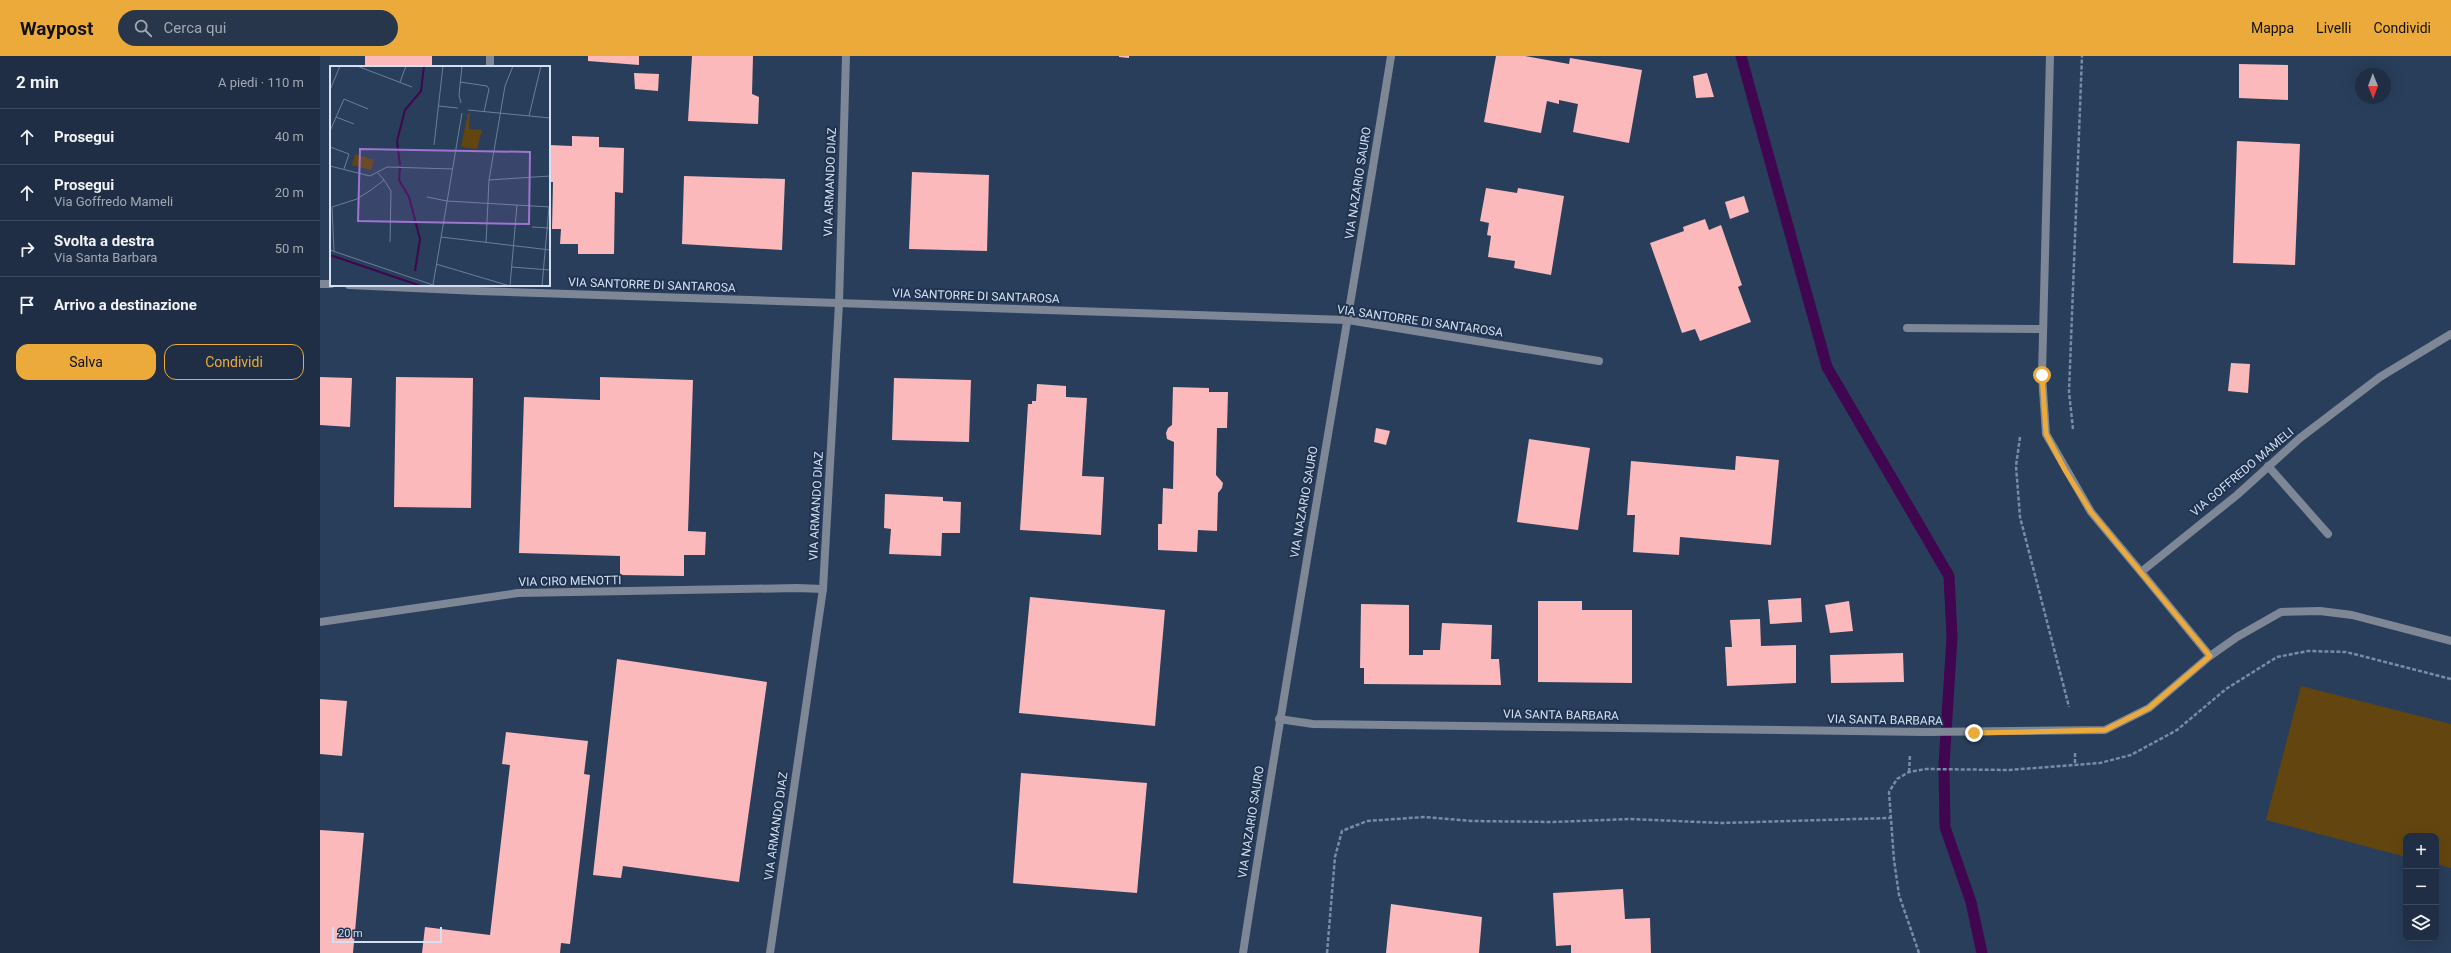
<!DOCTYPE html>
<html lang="it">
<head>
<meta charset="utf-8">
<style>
  body { margin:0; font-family:Roboto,sans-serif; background:#27364b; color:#f1f3f6 }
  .controls { position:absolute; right:12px; bottom:12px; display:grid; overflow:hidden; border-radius:8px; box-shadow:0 4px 16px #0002 }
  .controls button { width:36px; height:36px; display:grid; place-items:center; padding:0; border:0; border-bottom:1px solid #3c4a5d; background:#1f2e44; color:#f1f3f6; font:20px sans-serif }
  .compass { position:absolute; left:2035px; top:12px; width:36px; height:36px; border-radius:50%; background:#1f2e44; box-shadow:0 4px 16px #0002; rotate:179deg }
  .scale { position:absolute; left:12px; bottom:10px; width:110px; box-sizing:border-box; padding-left:4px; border:2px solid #d3e0f2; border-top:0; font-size:11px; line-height:14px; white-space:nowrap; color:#d3e0f2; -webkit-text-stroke:3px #1f334f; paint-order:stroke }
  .stop { position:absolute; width:12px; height:12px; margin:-9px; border:3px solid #ebaa39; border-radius:50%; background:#fff }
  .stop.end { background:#ebaa39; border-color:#fff; box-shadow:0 1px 4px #0008 }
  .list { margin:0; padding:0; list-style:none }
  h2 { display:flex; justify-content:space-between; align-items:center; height:52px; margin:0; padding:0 16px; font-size:17px }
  h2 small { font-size:13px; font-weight:400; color:#a1a8b2 }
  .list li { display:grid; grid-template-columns:26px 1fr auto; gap:12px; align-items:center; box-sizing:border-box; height:56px; padding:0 16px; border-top:1px solid #3c4a5d }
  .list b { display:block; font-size:15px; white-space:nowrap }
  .list p { margin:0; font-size:13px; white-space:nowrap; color:#a1a8b2 }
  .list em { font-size:13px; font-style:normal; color:#a1a8b2 }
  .actions { display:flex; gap:8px; padding:12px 16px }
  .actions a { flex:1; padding:9px 0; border:1px solid #ebaa39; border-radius:12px; text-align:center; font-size:14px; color:#ebaa39 }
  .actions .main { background:#ebaa39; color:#111 }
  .icon { flex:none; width:22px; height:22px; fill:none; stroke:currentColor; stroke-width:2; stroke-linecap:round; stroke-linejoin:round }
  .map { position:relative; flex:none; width:2131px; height:897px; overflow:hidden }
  header { display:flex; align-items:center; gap:24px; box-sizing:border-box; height:56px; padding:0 20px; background:#ebaa39; color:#111 }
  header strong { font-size:19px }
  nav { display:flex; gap:22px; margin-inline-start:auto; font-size:14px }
  .search { width:280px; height:36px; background:#27364b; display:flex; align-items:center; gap:10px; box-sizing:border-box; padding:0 14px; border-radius:22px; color:#a1a8b2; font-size:15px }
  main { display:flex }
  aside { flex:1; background:#1f2e44 }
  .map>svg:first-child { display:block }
  .green { fill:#63450f }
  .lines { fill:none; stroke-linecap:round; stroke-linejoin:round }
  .stream { stroke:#400650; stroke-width:11 }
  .building { fill:#fbb9bb }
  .path { stroke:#7a8ba3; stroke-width:2.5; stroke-dasharray:4 2; stroke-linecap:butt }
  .lane { stroke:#7d8796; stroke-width:8 }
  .street { stroke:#7d8796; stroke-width:8 }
  .route { stroke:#ebaa39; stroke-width:5 }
  .labels { text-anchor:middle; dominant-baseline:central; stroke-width:4; stroke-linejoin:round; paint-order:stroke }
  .street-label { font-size:12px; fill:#d3e0f2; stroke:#1f334f }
  .inset-river { fill:none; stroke:#400650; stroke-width:2 }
  .inset-road { fill:none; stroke:#6d7f97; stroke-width:1 }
  .view { fill:#9e74d3; fill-opacity:0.15; stroke:#9e74d3; stroke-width:2 }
  .inset-edge { fill:none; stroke:#d3e0f2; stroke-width:2 }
</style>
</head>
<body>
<header>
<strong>Waypost</strong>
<div class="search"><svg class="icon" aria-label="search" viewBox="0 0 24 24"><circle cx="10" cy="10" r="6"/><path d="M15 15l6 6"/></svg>Cerca qui</div>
<nav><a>Mappa</a><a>Livelli</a><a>Condividi</a></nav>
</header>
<main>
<aside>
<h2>2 min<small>A piedi · 110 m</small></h2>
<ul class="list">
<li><svg class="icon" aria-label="ahead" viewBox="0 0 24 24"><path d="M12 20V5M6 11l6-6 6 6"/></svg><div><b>Prosegui</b></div><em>40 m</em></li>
<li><svg class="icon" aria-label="ahead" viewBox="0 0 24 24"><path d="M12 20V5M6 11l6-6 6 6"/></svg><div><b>Prosegui</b><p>Via Goffredo Mameli</p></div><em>20 m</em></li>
<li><svg class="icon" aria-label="right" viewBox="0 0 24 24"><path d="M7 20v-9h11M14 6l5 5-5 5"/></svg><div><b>Svolta a destra</b><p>Via Santa Barbara</p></div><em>50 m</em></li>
<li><svg class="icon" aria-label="arrive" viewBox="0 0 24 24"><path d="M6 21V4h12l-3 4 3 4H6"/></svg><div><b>Arrivo a destinazione</b></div></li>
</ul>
<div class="actions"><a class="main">Salva</a><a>Condividi</a></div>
</aside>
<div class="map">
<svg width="2131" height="897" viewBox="0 0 2131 897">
  <rect width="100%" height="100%" fill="#293e5b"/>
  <polygon class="green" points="1981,630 2131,668 2131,812 2116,808 2116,780 2086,780 2086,801 1946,764"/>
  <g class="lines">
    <polyline class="stream" points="1421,0 1507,311 1629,520 1632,581 1624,709 1625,771 1651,846 1662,897"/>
  </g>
  <g class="building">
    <rect x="45" y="0" width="67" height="11"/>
    <polygon points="268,0 319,0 319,9 268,5"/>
    <polygon points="372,0 433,0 432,38 439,41 438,68 368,65"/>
    <polygon points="799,0 809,0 809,2 799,1"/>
    <polygon points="1176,0 1205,0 1249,8 1250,2 1322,14 1309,87 1253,76 1258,48 1239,44 1239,48 1227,45 1221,77 1164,66"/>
    <polygon points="1919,8 1968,9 1968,44 1919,42"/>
    <polygon points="314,17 339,18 338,35 315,33"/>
    <polygon points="1387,17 1394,41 1376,42 1373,20"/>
    <polygon points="252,80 279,81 279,91 304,92 303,137 295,136 294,198 258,198 258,188 240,188 241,173 232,173 233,126 229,126 229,89 252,90"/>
    <polygon points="1917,85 1980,88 1975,209 1913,207"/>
    <polygon points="592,116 669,119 667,195 589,193"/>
    <polygon points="364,120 465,123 462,194 362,188"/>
    <polygon points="1166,132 1197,137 1198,132 1244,140 1231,219 1194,212 1195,205 1168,201 1171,180 1167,179 1169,167 1160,165"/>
    <polygon points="1424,140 1429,156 1410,163 1405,146"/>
    <polygon points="1385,163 1389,174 1401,169 1422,229 1418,231 1431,266 1380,285 1375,273 1362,277 1330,187 1364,175 1363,171"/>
    <polygon points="1911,307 1930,308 1928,337 1908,335"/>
    <polygon points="0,321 32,322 30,371 0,369"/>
    <polygon points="76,321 153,322 151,452 74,451"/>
    <polygon points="280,321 373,324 368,475 386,476 385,499 364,499 364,520 300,519 300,500 199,497 204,341 280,344"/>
    <polygon points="574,322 651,324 649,386 572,384"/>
    <polygon points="717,328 746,330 746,341 767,342 762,420 784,421 781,479 700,474 708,348 712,348 712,345 716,345"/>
    <polygon points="853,331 889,332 889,336 908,336 907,372 897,372 896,419 903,427 902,432 898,437 897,475 878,474 877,496 838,494 838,468 842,468 843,432 853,433 854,386 847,383 846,377 848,372 852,369"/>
    <polygon points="1056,372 1070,375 1066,389 1054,386"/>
    <polygon points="1209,383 1270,392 1258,474 1197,466"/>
    <polygon points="1416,400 1459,404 1451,489 1360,481 1359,499 1313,496 1315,459 1307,459 1311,405 1415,414"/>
    <polygon points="565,438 623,441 623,445 641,446 640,477 622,477 621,500 569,498 571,473 564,472"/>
    <polygon points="710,541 845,554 835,670 699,657"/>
    <polygon points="1481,542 1482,566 1450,568 1448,544"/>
    <polygon points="1218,545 1262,545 1262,554 1312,554 1312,627 1218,626"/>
    <polygon points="1529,545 1533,575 1510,577 1505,549"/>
    <polygon points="1041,548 1089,549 1089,599 1103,599 1103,594 1120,594 1122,567 1172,569 1171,603 1179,603 1181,629 1044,628 1044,612 1040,612"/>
    <polygon points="1440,563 1441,590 1476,589 1476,627 1407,630 1405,591 1412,591 1410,564"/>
    <polygon points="1583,597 1584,626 1511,627 1510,599"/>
    <polygon points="297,603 447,626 419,826 303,810 301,822 273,819"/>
    <polygon points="0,643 27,645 22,700 0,698"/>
    <polygon points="186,676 268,685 264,718 270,719 250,888 241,887 240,897 102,897 105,871 170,879 190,709 182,708"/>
    <polygon points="701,717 827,727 817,837 693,827"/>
    <polygon points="0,774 44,777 33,897 0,897"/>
    <polygon points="1303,833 1305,863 1330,862 1331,897 1251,897 1251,889 1236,890 1233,837"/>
    <polygon points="1071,848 1162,861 1159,897 1066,897"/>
  </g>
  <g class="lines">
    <g class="path">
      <polyline points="1753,373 1749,336 1762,0"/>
      <polyline points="1700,381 1696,410 1700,461 1749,651"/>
      <polyline points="1755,697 1755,709"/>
      <polyline points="1589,716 1590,699"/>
      <polyline points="1007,897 1015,801 1022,775 1047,765 1104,761 1152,765 1233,766 1309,763 1402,767 1570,762"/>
      <polyline points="1599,897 1579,839 1574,804 1569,736 1577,723 1589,716 1606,713 1689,714 1780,707 1811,699 1857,674 1906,633 1957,601 1988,595 2026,596 2131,623"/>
    </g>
    <g class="lane">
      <polyline points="1587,272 1723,273"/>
      <polyline points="1948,410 2008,478"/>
    </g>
    <g class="street">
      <polyline points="1730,0 1722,319 1726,378 1771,456 1821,516"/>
      <polyline points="170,11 170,0"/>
      <polyline points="0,228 11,228"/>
      <polyline points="29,229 158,235 1028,264 1279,305"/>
      <polyline points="0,566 198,537 477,532 503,533"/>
      <polyline points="1890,600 1821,516 1917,439 1980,382 2060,321 2131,278"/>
      <polyline points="959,663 993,668 1605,676 1785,674 1829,652 1890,600 1917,581 1961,556 2000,555 2032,559 2131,585"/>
      <polyline points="450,897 503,533 519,247 526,0"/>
      <path d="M 923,897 C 969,597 1023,299 1071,0"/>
    </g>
  </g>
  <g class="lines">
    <polyline class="route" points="1654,677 1785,674 1829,652 1890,600 1771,456 1745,414 1726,378 1722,319"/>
  </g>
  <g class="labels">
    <g class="street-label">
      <text transform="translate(510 126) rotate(-88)">VIA ARMANDO DIAZ</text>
      <text transform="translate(1038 127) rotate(-81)">VIA NAZARIO SAURO</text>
      <text transform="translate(332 229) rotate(2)">VIA SANTORRE DI SANTAROSA</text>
      <text transform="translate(656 240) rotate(2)">VIA SANTORRE DI SANTAROSA</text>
      <text transform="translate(1100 265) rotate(8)">VIA SANTORRE DI SANTAROSA</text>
      <text transform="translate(1922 416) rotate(-40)">VIA GOFFREDO MAMELI</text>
      <text transform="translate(984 446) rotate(-80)">VIA NAZARIO SAURO</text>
      <text transform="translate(496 450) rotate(-87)">VIA ARMANDO DIAZ</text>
      <text transform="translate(250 525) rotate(-1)">VIA CIRO MENOTTI</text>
      <text transform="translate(1241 659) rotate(1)">VIA SANTA BARBARA</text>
      <text transform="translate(1565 664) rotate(1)">VIA SANTA BARBARA</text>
      <text transform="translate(931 766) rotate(-81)">VIA NAZARIO SAURO</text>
      <text transform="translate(456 770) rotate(-82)">VIA ARMANDO DIAZ</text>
    </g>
  </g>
  <g transform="translate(10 10)">
    <rect width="220" height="220" fill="#293e5b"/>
    <path d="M 138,47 L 140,47 L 139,63 L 152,64 L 147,83 L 131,81 ZM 25,88 L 44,94 L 41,104 L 22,99 Z" fill="#63450f"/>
    <path class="inset-river" d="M 70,99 L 67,75 L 75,44 L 91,25 L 94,0M 70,102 L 69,114 L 79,131 L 90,173 L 85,205M 0,189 L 91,220"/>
    <path class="inset-road" d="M 27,0 L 82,21M 70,16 L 76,0M 130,16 L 157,20 L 159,23 L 154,46M 0,24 L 10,0M 131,37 L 129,29 L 132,0M 108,40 L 128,42M 138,44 L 220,52M 199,50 L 211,0M 6,51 L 24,58M 0,65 L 14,33 L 38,43M 104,79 L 113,0M 0,81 L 19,88 L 14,103M 0,100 L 40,110 L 57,101 L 123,103M 54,114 L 61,125 L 60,176M 159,114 L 220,110M 97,131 L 117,135 L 220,141M 202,161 L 219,162M 111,171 L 220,184M 156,177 L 159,114 L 175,20 L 183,0M 0,184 L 106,220M 4,185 L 2,141 L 27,133 L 41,124 L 54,114 L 48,107M 106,198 L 180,220M 182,201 L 220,204M 103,219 L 132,47M 180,220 L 187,139M 212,220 L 219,141"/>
    <path class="view" d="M 30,83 L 200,86 L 199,158 L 28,155 Z"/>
    <rect width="220" height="220" class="inset-edge"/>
  </g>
</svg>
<div class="controls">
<button>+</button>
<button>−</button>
<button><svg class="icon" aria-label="layers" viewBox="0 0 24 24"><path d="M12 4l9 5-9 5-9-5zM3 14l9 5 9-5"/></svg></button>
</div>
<svg class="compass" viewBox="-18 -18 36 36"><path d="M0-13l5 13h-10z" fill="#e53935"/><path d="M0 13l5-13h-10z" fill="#a1a8b2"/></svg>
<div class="scale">20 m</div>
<div class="stop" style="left:1722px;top:319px"></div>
<div class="stop end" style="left:1654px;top:677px"></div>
</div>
</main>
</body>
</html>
